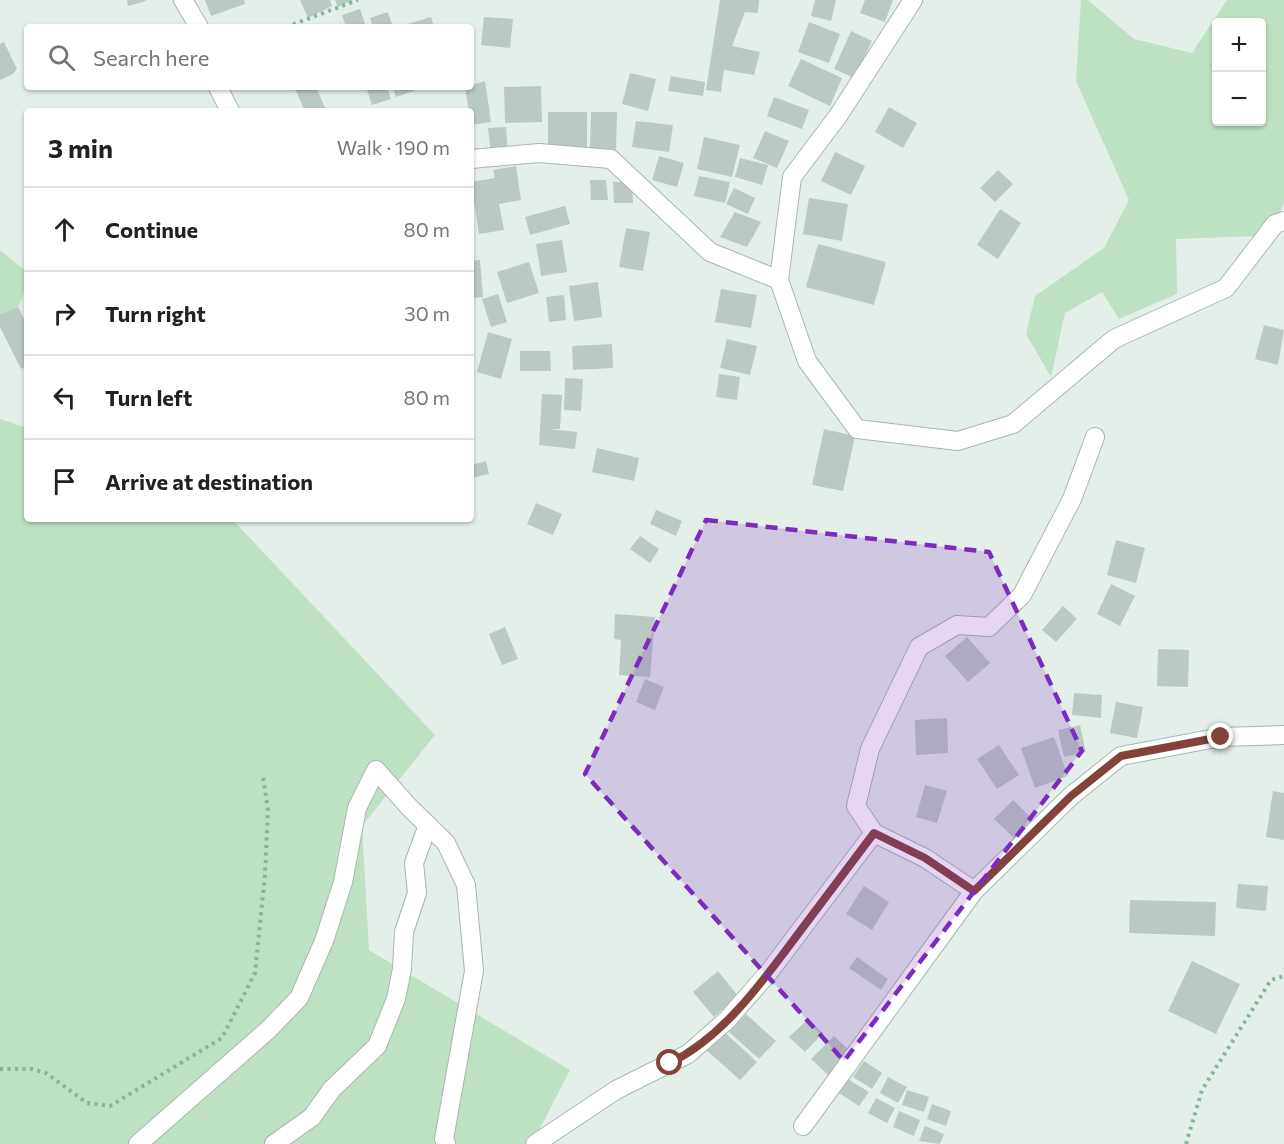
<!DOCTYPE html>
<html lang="en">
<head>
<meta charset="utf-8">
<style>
  body { margin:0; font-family:Commissioner,sans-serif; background:#f6f6f6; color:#202124 }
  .controls { position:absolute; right:18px; top:18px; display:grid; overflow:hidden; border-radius:6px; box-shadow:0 2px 4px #0004 }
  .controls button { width:54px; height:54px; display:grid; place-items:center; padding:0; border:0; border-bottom:2px solid #e0e0e0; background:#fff; color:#202124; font:30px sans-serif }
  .stop { position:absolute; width:18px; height:18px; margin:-14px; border:4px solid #83433b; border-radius:50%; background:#fff }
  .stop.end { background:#83433b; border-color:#fff; box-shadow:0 2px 6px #0008 }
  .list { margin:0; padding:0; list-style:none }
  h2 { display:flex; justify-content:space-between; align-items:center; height:78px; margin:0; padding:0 24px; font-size:26px }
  h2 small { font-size:20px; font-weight:400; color:#757577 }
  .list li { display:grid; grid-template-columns:39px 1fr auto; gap:18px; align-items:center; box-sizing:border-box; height:84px; padding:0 24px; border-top:2px solid #e0e0e0 }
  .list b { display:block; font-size:22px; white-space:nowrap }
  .list em { font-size:20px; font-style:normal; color:#757577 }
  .icon { flex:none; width:33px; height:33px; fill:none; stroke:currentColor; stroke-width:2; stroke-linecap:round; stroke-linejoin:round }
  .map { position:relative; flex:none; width:1284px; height:1144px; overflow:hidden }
  .search { position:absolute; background:#fff; box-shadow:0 2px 4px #0004; left:24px; top:24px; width:450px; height:66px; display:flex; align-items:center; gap:15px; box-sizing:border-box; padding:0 21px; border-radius:6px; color:#757577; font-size:22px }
  .panel { position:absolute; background:#fff; box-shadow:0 2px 4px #0004; left:24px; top:108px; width:450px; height:414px; border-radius:6px }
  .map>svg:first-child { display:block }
  .green { fill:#bde1c2; fill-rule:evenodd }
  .building { fill:#bacac2 }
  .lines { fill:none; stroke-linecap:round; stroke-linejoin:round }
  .minor-casing { stroke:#a7b8b0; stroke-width:20 }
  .path { stroke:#83b5a0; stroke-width:4; stroke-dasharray:3 4.5; stroke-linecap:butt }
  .minor { stroke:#fff; stroke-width:18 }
  .route { stroke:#83433b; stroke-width:8 }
  .marked { fill:#7b2cbf; fill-opacity:0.2; stroke:#7b2cbf; stroke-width:4.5; stroke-dasharray:12 8; stroke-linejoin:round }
</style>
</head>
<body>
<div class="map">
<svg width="1284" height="1144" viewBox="0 0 1284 1144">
  <rect width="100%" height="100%" fill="#e5efe9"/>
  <g class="green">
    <path d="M 1081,0 L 1088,0 L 1134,39 L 1192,53 L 1227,0 L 1284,0 L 1284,203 L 1275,224 L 1255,236 L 1176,239 L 1177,294 L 1119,319 L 1102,292 L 1065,313 L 1051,377 L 1026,334 L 1035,296 L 1104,248 L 1129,200 L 1076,81 ZM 1216,22 L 1262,22 L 1262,122 L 1216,122 Z"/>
    <polygon points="0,250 27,272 27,284 18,307 0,317"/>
    <polygon points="0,419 27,428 27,519 232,519 435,735 362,826 369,950 570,1070 532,1144 0,1144"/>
  </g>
  <g class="building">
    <polygon points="127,0 145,0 146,1 128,6"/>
    <polygon points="205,0 244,0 245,4 211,16"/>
    <polygon points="300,0 330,0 332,6 308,18"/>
    <polygon points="335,0 353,0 338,7"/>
    <polygon points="720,0 759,0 758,13 745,12 732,46 760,52 754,75 724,70 721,92 706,90"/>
    <polygon points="815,0 836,0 831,21 811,16"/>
    <polygon points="865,0 893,0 885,22 860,13"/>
    <polygon points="360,9 366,27 346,27 342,15"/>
    <polygon points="388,12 393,27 373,27 370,18"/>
    <polygon points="431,17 434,27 401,27 401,26"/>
    <polygon points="484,17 513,19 510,48 481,45"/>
    <polygon points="809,22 840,34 829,63 798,52"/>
    <polygon points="851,31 872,41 854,78 834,69"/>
    <polygon points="4,42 17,69 13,74 0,80 0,44"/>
    <polygon points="801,59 842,78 830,106 788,86"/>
    <polygon points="630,73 656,79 648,111 622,104"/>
    <polygon points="671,76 705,82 703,96 668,91"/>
    <polygon points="485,81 491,122 471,125 465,87"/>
    <polygon points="541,86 542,122 505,123 504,87"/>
    <polygon points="294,87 316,87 326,110 305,111"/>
    <polygon points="366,87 387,87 391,99 372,105"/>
    <polygon points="393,87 412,87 414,91 396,97"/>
    <polygon points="774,97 809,110 802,129 767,116"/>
    <polygon points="889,107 917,123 903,148 875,132"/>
    <polygon points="548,112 587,112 587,148 548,149"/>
    <polygon points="591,112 617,112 616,150 590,149"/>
    <polygon points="636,121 673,125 669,152 632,147"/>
    <polygon points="506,127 508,153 491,155 488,128"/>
    <polygon points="765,131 789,141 777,168 753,158"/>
    <polygon points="704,137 740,145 732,177 697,169"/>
    <polygon points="835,152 865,166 851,195 821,181"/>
    <polygon points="659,156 684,163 677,187 652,180"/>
    <polygon points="740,158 768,165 762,185 735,177"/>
    <polygon points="516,166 521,200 499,204 504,230 479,234 471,182 495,178 493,170"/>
    <polygon points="998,170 1013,184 995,202 980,188"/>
    <polygon points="699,176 730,182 725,203 694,196"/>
    <polygon points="590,180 606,180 608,200 591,200"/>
    <polygon points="613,182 632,182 633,203 614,203"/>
    <polygon points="734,188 755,198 748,214 726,204"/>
    <polygon points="809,198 848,204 842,241 803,234"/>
    <polygon points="565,206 570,224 530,235 525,217"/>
    <polygon points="1000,209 1021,223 998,259 977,245"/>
    <polygon points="735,212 761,222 747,247 720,237"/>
    <polygon points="626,228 650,232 643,271 619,267"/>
    <polygon points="562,240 567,272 541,276 536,244"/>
    <polygon points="818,244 886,262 874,305 806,287"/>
    <polygon points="480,260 483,297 471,298 471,261"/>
    <polygon points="529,262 539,293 507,303 497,272"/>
    <polygon points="598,282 602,317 574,321 569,286"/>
    <polygon points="721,289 757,295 751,328 715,322"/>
    <polygon points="498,294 507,322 491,327 482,299"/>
    <polygon points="564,295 566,320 549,322 546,297"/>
    <polygon points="18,307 27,325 27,366 21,369 0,327 0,315"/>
    <polygon points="1264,325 1284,330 1278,365 1255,359"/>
    <polygon points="488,332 512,339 501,379 477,372"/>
    <polygon points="727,339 757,346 750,375 720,368"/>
    <polygon points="612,344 613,368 573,370 572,346"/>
    <polygon points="520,351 550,351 551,371 520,371"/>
    <polygon points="719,374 740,377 737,400 716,397"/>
    <polygon points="565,378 583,379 581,411 564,410"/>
    <polygon points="542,394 562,395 560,429 548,429 577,432 575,449 539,445"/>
    <polygon points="824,429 855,436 843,491 812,485"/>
    <polygon points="597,448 639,458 634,481 592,472"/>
    <polygon points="486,461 489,474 471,478 471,465"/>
    <polygon points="536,503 562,514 553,535 527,524"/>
    <polygon points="656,510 682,521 676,536 650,524"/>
    <polygon points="640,536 659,549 650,563 630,549"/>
    <polygon points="1116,540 1145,548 1136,583 1107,575"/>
    <polygon points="1111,584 1135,596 1120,626 1097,614"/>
    <polygon points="1063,606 1077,619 1056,642 1042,630"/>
    <polygon points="615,614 655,617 650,677 619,675 621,640 614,639"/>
    <polygon points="505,627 518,659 502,665 489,634"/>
    <polygon points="967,637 990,663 968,682 945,656"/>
    <polygon points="1158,649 1189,650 1188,687 1157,686"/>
    <polygon points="645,679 664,687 655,710 636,702"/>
    <polygon points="1074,693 1102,695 1101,718 1072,715"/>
    <polygon points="1116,702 1143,707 1137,738 1110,733"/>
    <polygon points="947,718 948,753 916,755 915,720"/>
    <polygon points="1080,725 1086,752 1064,757 1058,730"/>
    <polygon points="1054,737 1068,776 1035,788 1021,748"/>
    <polygon points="999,745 1019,775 997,789 977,759"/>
    <polygon points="925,785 947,791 937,823 916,817"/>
    <polygon points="1273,791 1284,793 1284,840 1266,837"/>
    <polygon points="1013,800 1037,823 1018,842 994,819"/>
    <polygon points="1238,884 1268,886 1266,911 1236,908"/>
    <polygon points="864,886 889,902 872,930 846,914"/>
    <polygon points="1130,900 1216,902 1215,936 1129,933"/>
    <polygon points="857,957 888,979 881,990 849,968"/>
    <polygon points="1192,961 1240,984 1216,1034 1168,1011"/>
    <polygon points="718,971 738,996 714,1017 693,992"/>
    <polygon points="746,1014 776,1041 759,1059 729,1032"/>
    <polygon points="808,1019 823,1033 805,1052 789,1037"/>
    <polygon points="722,1030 757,1062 740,1080 705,1049"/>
    <polygon points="834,1036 851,1052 828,1075 811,1059"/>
    <polygon points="864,1061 882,1073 872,1089 853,1077"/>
    <polygon points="888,1077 907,1087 898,1103 880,1093"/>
    <polygon points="848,1079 869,1092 859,1106 839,1093"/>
    <polygon points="907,1090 929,1097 924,1112 902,1105"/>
    <polygon points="876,1098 895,1108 887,1123 868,1113"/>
    <polygon points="932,1104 951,1111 946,1126 927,1119"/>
    <polygon points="899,1111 920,1120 914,1136 893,1127"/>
    <polygon points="925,1126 944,1134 940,1144 919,1141"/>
  </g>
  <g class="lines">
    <defs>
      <g id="minor">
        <polyline points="183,0 199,27"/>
        <polyline points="913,0 838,116 792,177 779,280 807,361 857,429 958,441 1013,424 1114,339 1226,288 1275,224 1284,221"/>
        <polyline points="218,87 230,111"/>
        <polyline points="471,159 539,153 611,159 710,252 779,280"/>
        <polyline points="974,891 925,858 874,833 856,806 870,749 919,647 957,625 989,627 1022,595 1072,499 1095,437"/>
        <polyline points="803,1126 974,891 1071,796 1121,756 1221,737 1284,735"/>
        <polyline points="138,1144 268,1030 299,998 324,941 343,882 357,808 376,770 409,807 446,843 466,885 474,971 444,1139 446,1144"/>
        <polyline points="274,1144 312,1117 332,1089 377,1046 396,999 402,969 404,932 417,893 414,863 428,825"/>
        <polyline points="535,1144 616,1090 688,1054 727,1020 769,972 874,833"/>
      </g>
    </defs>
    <use href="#minor" class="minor-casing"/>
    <g class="path">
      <polyline points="286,27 358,0"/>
      <polyline points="0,1069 32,1069 46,1073 87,1103 110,1106 222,1038 255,973 265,875 268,810 263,777"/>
      <polyline points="1186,1144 1202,1090 1271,980 1284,976"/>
    </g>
    <use href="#minor" class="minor"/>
  </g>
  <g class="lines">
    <path class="route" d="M 670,1063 C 727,1035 767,975 804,926 C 827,895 851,864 874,833 L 925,858 L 974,891 L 1071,796 L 1121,756 L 1221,737"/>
  </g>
  <path class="marked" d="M 706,520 L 989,552 L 1082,751 L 844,1061 L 585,774 Z"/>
</svg>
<div class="controls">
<button>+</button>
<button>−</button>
</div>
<div class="stop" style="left:670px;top:1063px"></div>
<div class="stop end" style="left:1221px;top:737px"></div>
<div class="search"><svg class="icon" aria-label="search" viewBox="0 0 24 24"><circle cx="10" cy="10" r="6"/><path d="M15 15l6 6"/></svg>Search here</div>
<section class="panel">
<h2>3 min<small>Walk · 190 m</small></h2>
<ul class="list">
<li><svg class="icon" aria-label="ahead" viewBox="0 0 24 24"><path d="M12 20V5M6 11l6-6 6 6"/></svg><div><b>Continue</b></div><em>80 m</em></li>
<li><svg class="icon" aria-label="right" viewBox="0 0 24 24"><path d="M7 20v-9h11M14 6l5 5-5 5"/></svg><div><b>Turn right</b></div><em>30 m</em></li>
<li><svg class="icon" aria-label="left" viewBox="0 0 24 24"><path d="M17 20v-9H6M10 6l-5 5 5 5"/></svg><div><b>Turn left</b></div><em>80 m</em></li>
<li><svg class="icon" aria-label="arrive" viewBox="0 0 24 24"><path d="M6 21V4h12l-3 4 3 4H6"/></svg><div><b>Arrive at destination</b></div></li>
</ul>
</section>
</div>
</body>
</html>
